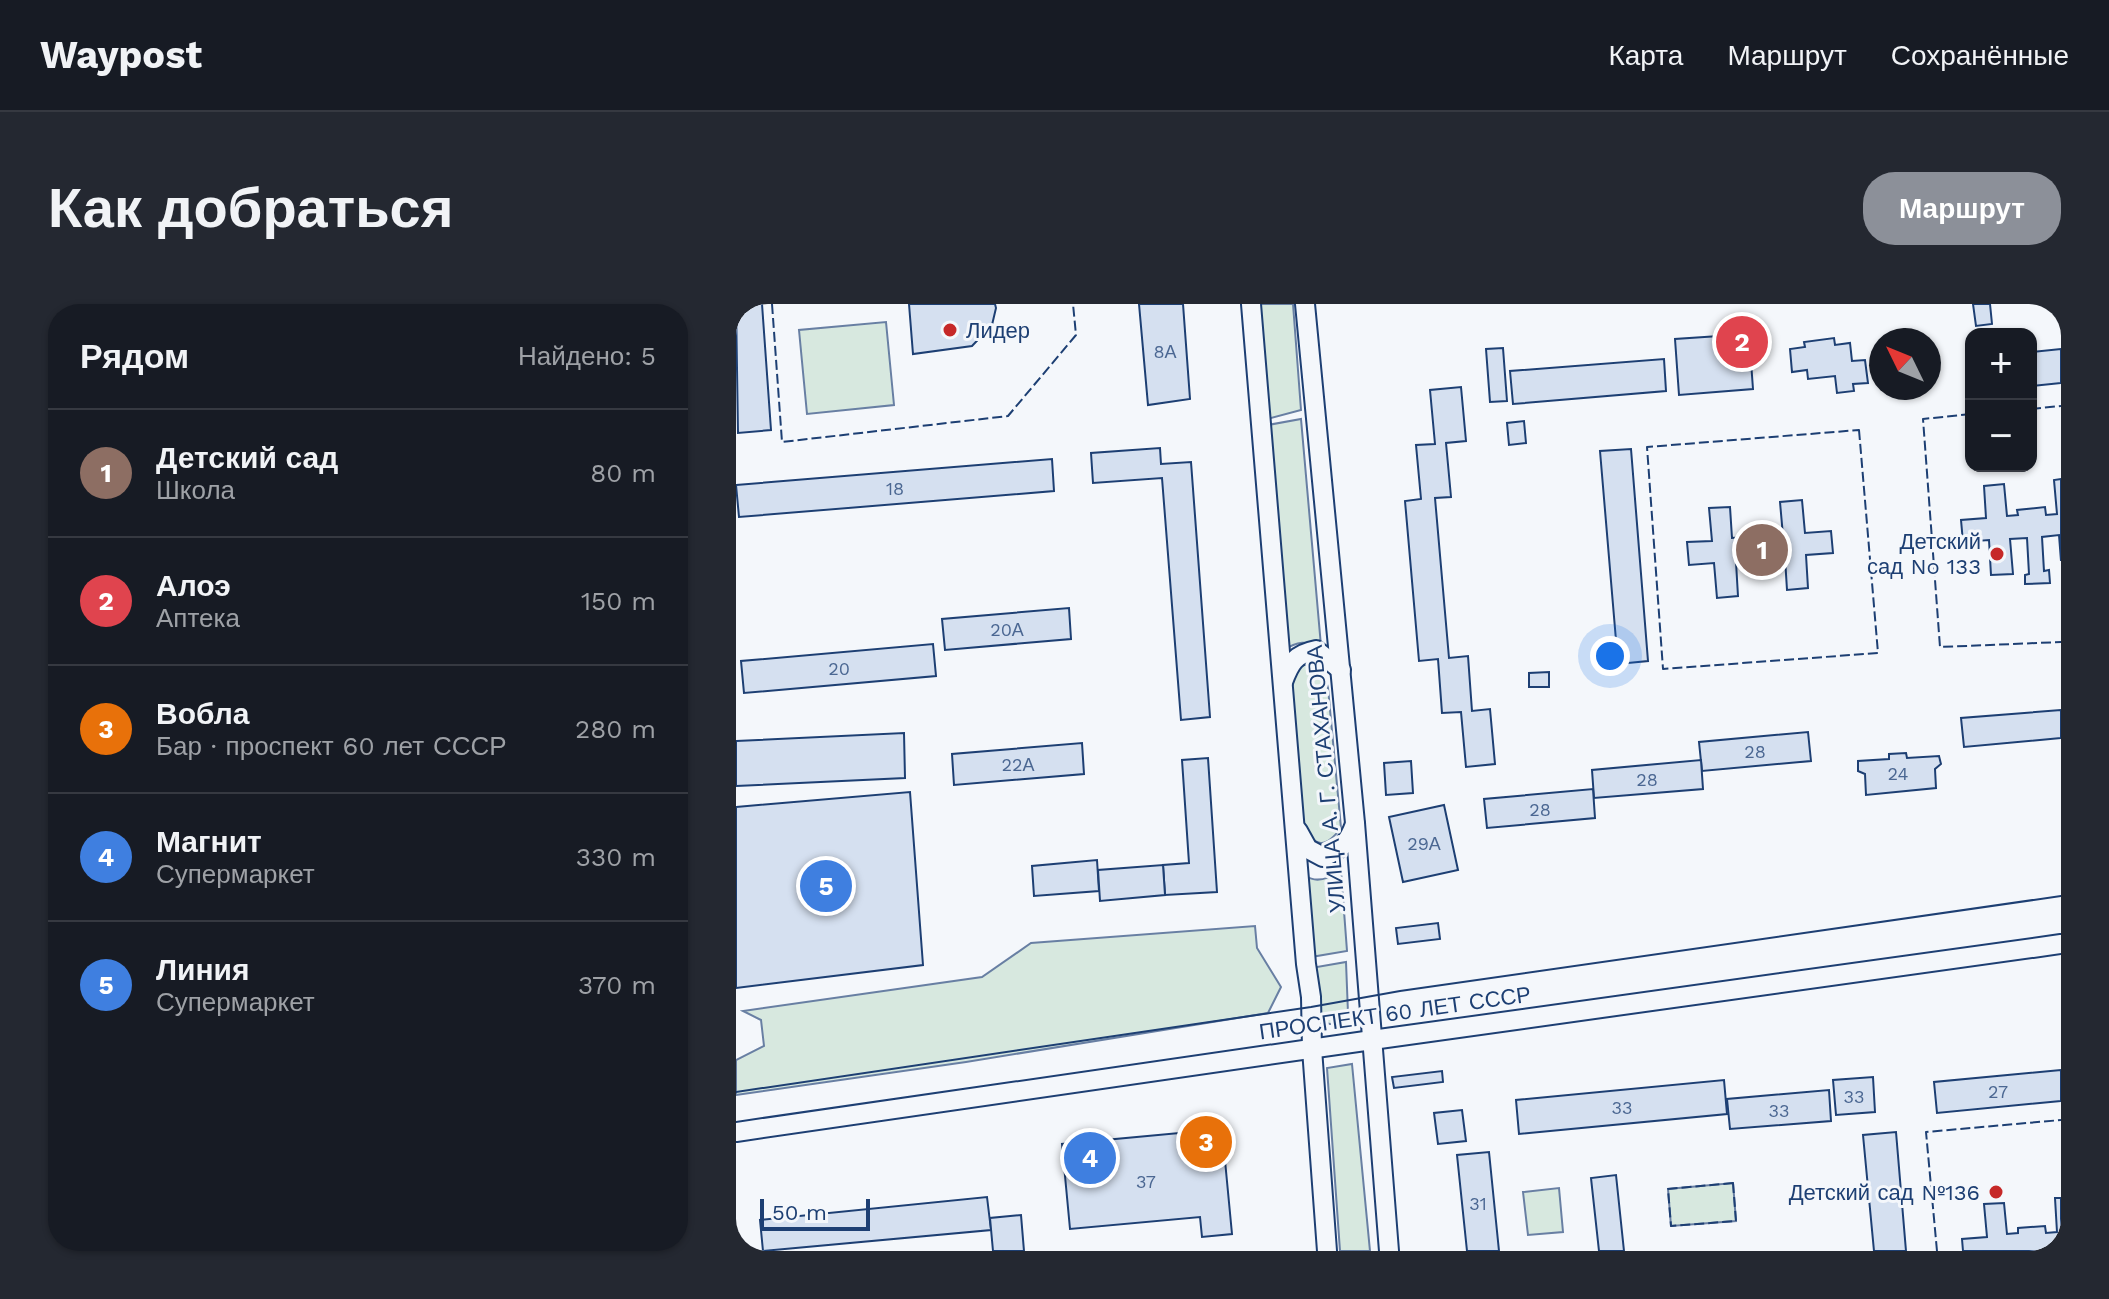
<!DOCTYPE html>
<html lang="ru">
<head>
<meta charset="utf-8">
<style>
  body { margin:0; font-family:"Work Sans",sans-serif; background:#242831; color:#f1f3f6 }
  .controls { position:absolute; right:24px; top:24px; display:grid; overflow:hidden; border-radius:16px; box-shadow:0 2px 6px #0004 }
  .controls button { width:72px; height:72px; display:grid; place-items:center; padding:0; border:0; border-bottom:2px solid #363941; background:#171b24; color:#f1f3f6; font:40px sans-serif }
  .compass { position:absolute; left:1133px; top:24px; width:72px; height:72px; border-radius:50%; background:#171b24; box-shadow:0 2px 6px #0004; rotate:313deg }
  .scale { position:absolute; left:24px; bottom:20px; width:110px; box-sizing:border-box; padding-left:8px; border:4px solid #1d3f73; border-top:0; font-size:22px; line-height:28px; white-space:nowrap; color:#1d3f73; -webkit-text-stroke:6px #f4f7fb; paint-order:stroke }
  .you { position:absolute; left:874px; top:352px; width:28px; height:28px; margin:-20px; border:6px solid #fff; border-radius:50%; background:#1a73e8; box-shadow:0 0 0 12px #1a73e833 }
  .badge { display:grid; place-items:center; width:52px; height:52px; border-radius:50%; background:#8c9099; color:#fff; font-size:26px; font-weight:700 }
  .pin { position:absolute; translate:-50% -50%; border:4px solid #fff; box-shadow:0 2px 8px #0006 }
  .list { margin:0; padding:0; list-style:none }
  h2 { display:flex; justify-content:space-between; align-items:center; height:104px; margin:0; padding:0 32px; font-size:34px }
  h2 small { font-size:26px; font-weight:400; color:#9ea1a6 }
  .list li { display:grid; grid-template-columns:52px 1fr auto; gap:24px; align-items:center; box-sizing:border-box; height:128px; padding:0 32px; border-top:2px solid #363941 }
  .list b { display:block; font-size:30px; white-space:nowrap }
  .list p { margin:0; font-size:26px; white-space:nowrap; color:#9ea1a6 }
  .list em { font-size:26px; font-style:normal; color:#9ea1a6 }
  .map { position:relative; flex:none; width:1325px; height:947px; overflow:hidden; border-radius:32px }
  header { display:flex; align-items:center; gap:48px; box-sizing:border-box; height:112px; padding:0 40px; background:#171b24; border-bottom:2px solid #363941 }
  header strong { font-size:38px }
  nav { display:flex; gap:44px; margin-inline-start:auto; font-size:28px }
  .intro { display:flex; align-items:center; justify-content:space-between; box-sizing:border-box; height:192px; padding:0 48px }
  h1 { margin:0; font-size:56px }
  .button { padding:20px 36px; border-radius:32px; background:#8c9099; color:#fff; font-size:28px; font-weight:700 }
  main { display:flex; gap:48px; padding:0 48px }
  aside { flex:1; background:#171b24; border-radius:32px; box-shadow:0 2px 6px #0004 }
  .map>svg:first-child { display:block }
  .green { fill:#d7e8df; stroke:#687fa3; stroke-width:2 }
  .building { fill:#d5e0f0; stroke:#1d3f73; stroke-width:2 }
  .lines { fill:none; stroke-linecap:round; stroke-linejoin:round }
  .secondary-casing { stroke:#1d3f73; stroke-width:22 }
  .secondary { stroke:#f4f7fb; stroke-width:18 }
  .tram { stroke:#1d3f73; stroke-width:2 }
  .fence { stroke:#1d3f73; stroke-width:2; stroke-dasharray:10 4; stroke-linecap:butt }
  .poi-dot { fill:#c62828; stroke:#f4f7fb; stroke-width:3 }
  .labels { text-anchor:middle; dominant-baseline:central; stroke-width:6; stroke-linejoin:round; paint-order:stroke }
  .number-label { font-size:18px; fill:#4b6792 }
  .poi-label { font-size:22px; fill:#1d3f73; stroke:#f4f7fb; text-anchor:end }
  .street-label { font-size:22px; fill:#1d3f73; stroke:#f4f7fb }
</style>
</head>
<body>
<header>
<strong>Waypost</strong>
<nav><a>Карта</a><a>Маршрут</a><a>Сохранённые</a></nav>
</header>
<div class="intro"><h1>Как добраться</h1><a class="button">Маршрут</a></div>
<main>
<aside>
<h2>Рядом<small>Найдено: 5</small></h2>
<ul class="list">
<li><span class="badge" style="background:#8d6e63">1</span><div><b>Детский сад</b><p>Школа</p></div><em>80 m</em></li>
<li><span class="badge" style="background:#e0444e">2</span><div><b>Алоэ</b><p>Аптека</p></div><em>150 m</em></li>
<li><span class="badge" style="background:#e8710a">3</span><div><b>Вобла</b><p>Бар · проспект 60 лет СССР</p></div><em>280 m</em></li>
<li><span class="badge" style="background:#3f7fe0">4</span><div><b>Магнит</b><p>Супермаркет</p></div><em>330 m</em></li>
<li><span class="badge" style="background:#3f7fe0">5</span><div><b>Линия</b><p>Супермаркет</p></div><em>370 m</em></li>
</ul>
</aside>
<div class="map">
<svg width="1325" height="947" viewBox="0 0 1325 947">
  <rect width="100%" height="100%" fill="#f4f7fb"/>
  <g class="green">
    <polygon points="521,0 557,0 565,106 531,115"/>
    <polygon points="150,18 158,101 71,110 63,26"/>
    <path d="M 565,115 L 585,342 C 571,337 561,337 548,346 L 532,121 Z"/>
    <path d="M 564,360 C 580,362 589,368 592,384 L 605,524 C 589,545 580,543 566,523 L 552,381 Z"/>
    <path d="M 605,567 L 611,647 L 575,653 L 570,572 C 581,580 594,574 605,567 Z"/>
    <polygon points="519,622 521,644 545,683 532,709 230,758 0,791 0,756 28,742 25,716 7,707 246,673 295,639"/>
    <polygon points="610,658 612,709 608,718 594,720 582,717 575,664"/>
    <polygon points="616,760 634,947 604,947 591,764"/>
    <polygon points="997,879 1000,917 935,922 932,885"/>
    <polygon points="823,884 827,928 792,931 787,888"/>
  </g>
  <g class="building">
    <polygon points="0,0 26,0 35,126 2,129"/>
    <polygon points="173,0 259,0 260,4 256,21 236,42 177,50"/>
    <polygon points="403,0 447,0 454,95 412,101"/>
    <polygon points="1237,0 1254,0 1256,20 1240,22"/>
    <polygon points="1013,30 1017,85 943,91 939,35"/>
    <polygon points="1098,34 1099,41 1114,39 1116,57 1129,56 1132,79 1117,80 1118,87 1101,89 1099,72 1072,75 1071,66 1056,68 1054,45 1069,43 1068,38"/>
    <polygon points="767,44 771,97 754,98 750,45"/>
    <polygon points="1325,45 1325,79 1295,82 1295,48"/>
    <polygon points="928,55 930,87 777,100 774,67"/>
    <polygon points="725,83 730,137 710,139 715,193 699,194 713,354 732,352 736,407 754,405 759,460 730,463 725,408 706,409 702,355 683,357 669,197 685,195 680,141 699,140 694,86"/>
    <polygon points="788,117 790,139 773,141 771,119"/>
    <polygon points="424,144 425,160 455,158 474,413 445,416 426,174 357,179 355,149"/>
    <polygon points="895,145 912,357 882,360 864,147"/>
    <polygon points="316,155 318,187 3,213 0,181"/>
    <polygon points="1325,175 1325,257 1323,231 1306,233 1308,267 1313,266 1314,279 1289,280 1289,271 1293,270 1291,234 1274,235 1277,270 1255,271 1253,236 1227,238 1225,216 1250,214 1248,182 1268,180 1271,212 1282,211 1281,206 1309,203 1310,211 1321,210 1318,176"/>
    <polygon points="1066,196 1069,229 1095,227 1097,249 1070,251 1072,284 1051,286 1049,254 1000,258 1002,292 981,294 978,259 953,261 951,238 976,237 973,204 994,203 996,234 1007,233 1007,228 1035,226 1035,233 1047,232 1044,198"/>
    <polygon points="333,304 335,335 209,346 206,315"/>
    <polygon points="197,340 200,372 8,389 5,357"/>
    <polygon points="813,368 813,383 793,383 793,369"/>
    <polygon points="1325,406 1325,434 1228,443 1225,414"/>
    <polygon points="1072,428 1075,457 966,467 963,438"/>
    <polygon points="168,429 169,474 0,482 0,437"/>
    <polygon points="346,439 348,470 218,481 216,450"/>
    <polygon points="1170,449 1171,454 1203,452 1205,460 1199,465 1200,484 1130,491 1129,470 1122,467 1122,457 1153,455 1153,450"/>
    <polygon points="472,454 481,588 429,591 427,561 453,559 446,456"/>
    <polygon points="965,456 967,485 858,494 856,466"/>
    <polygon points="675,457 677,489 650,491 648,459"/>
    <polygon points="857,485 859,514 751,524 748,495"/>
    <polygon points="174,488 187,661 0,684 0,503"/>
    <polygon points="708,501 722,566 667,578 653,513"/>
    <polygon points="361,556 363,587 298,592 296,562"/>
    <polygon points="427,561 429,591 364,597 362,566"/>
    <polygon points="702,619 704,635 662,640 660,624"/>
    <polygon points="1325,766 1325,797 1201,809 1198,778"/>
    <polygon points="706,767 707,778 658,784 656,773"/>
    <polygon points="1137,773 1139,808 1100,811 1097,776"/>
    <polygon points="988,776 991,810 783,830 780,796"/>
    <polygon points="1093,786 1095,817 994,825 991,795"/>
    <polygon points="726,806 730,837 702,840 698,809"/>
    <polygon points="486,825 496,930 466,933 464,913 334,925 326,840"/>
    <polygon points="1160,828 1170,947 1138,947 1127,831"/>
    <polygon points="753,848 763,947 731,947 721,851"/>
    <polygon points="880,871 888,947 863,947 855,874"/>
    <polygon points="251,893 255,926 27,947 24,916"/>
    <polygon points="1319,894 1325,894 1325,947 1227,947 1226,935 1251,933 1248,900 1268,899 1271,930 1282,929 1282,924 1309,922 1310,929 1321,928"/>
    <polygon points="285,911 288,947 257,947 254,914"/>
  </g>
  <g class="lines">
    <defs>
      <g id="secondary">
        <polyline points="515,0 570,660 575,693 576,745 591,947"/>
        <polyline points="569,0 619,519 653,947"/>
        <path d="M 547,378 C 554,359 559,350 580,346 L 605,366"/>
        <path d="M 562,527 L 572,545 L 587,553 C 606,545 612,539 619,520"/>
        <polyline points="0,828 636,736 1325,640"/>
      </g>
    </defs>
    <use href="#secondary" class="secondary-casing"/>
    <use href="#secondary" class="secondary"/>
    <polyline class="tram" points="0,788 575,703 664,687 1325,592"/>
    <g class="fence">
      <polyline points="36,0 46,138 272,112 340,31 337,0"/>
      <polyline points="1295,105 1325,102"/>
      <polyline points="1235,110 1187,115 1204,343 1325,338"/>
      <polygon points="1123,126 1142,349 927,365 911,143"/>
      <polygon points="997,879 1000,917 935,922 932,885"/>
      <polyline points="1201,947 1190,828 1325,816"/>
    </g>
  </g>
  <g class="poi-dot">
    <circle cx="214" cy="26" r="8"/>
    <circle cx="1261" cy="250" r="8"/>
    <circle cx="1260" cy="888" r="8"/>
  </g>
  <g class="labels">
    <g class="number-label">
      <text x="429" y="47">8А</text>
      <text x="159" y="184">18</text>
      <text x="271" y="325">20А</text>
      <text x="103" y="364">20</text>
      <text x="1019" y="447">28</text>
      <text x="282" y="460">22А</text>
      <text x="1162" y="469">24</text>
      <text x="911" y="475">28</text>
      <text x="804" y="505">28</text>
      <text x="688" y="539">29А</text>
      <text x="1262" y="787">27</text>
      <text x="1118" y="792">33</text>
      <text x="886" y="803">33</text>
      <text x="1043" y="806">33</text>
      <text x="410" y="877">37</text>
      <text x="742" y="899">31</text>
    </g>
    <g class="poi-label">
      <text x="230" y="26" text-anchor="start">Лидер</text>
      <text x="1245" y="237">Детский<tspan x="1245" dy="25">сад No 133</tspan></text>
      <text x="1244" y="888">Детский сад №136</text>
    </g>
    <g class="street-label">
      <text transform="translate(590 475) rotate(-95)">УЛИЦА А. Г. СТАХАНОВА</text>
      <text transform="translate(659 709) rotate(-8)">ПРОСПЕКТ 60 ЛЕТ СССР</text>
    </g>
  </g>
</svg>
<div class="controls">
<button>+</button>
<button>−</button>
</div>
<svg class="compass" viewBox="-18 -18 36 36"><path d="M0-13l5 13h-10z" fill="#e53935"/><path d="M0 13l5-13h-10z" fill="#9ea1a6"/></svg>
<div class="scale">50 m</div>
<div class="you"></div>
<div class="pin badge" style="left:1026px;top:246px;background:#8d6e63">1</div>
<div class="pin badge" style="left:1006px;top:38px;background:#e0444e">2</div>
<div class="pin badge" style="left:470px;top:838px;background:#e8710a">3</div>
<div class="pin badge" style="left:354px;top:854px;background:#3f7fe0">4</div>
<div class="pin badge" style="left:90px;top:582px;background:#3f7fe0">5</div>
</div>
</main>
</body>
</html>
